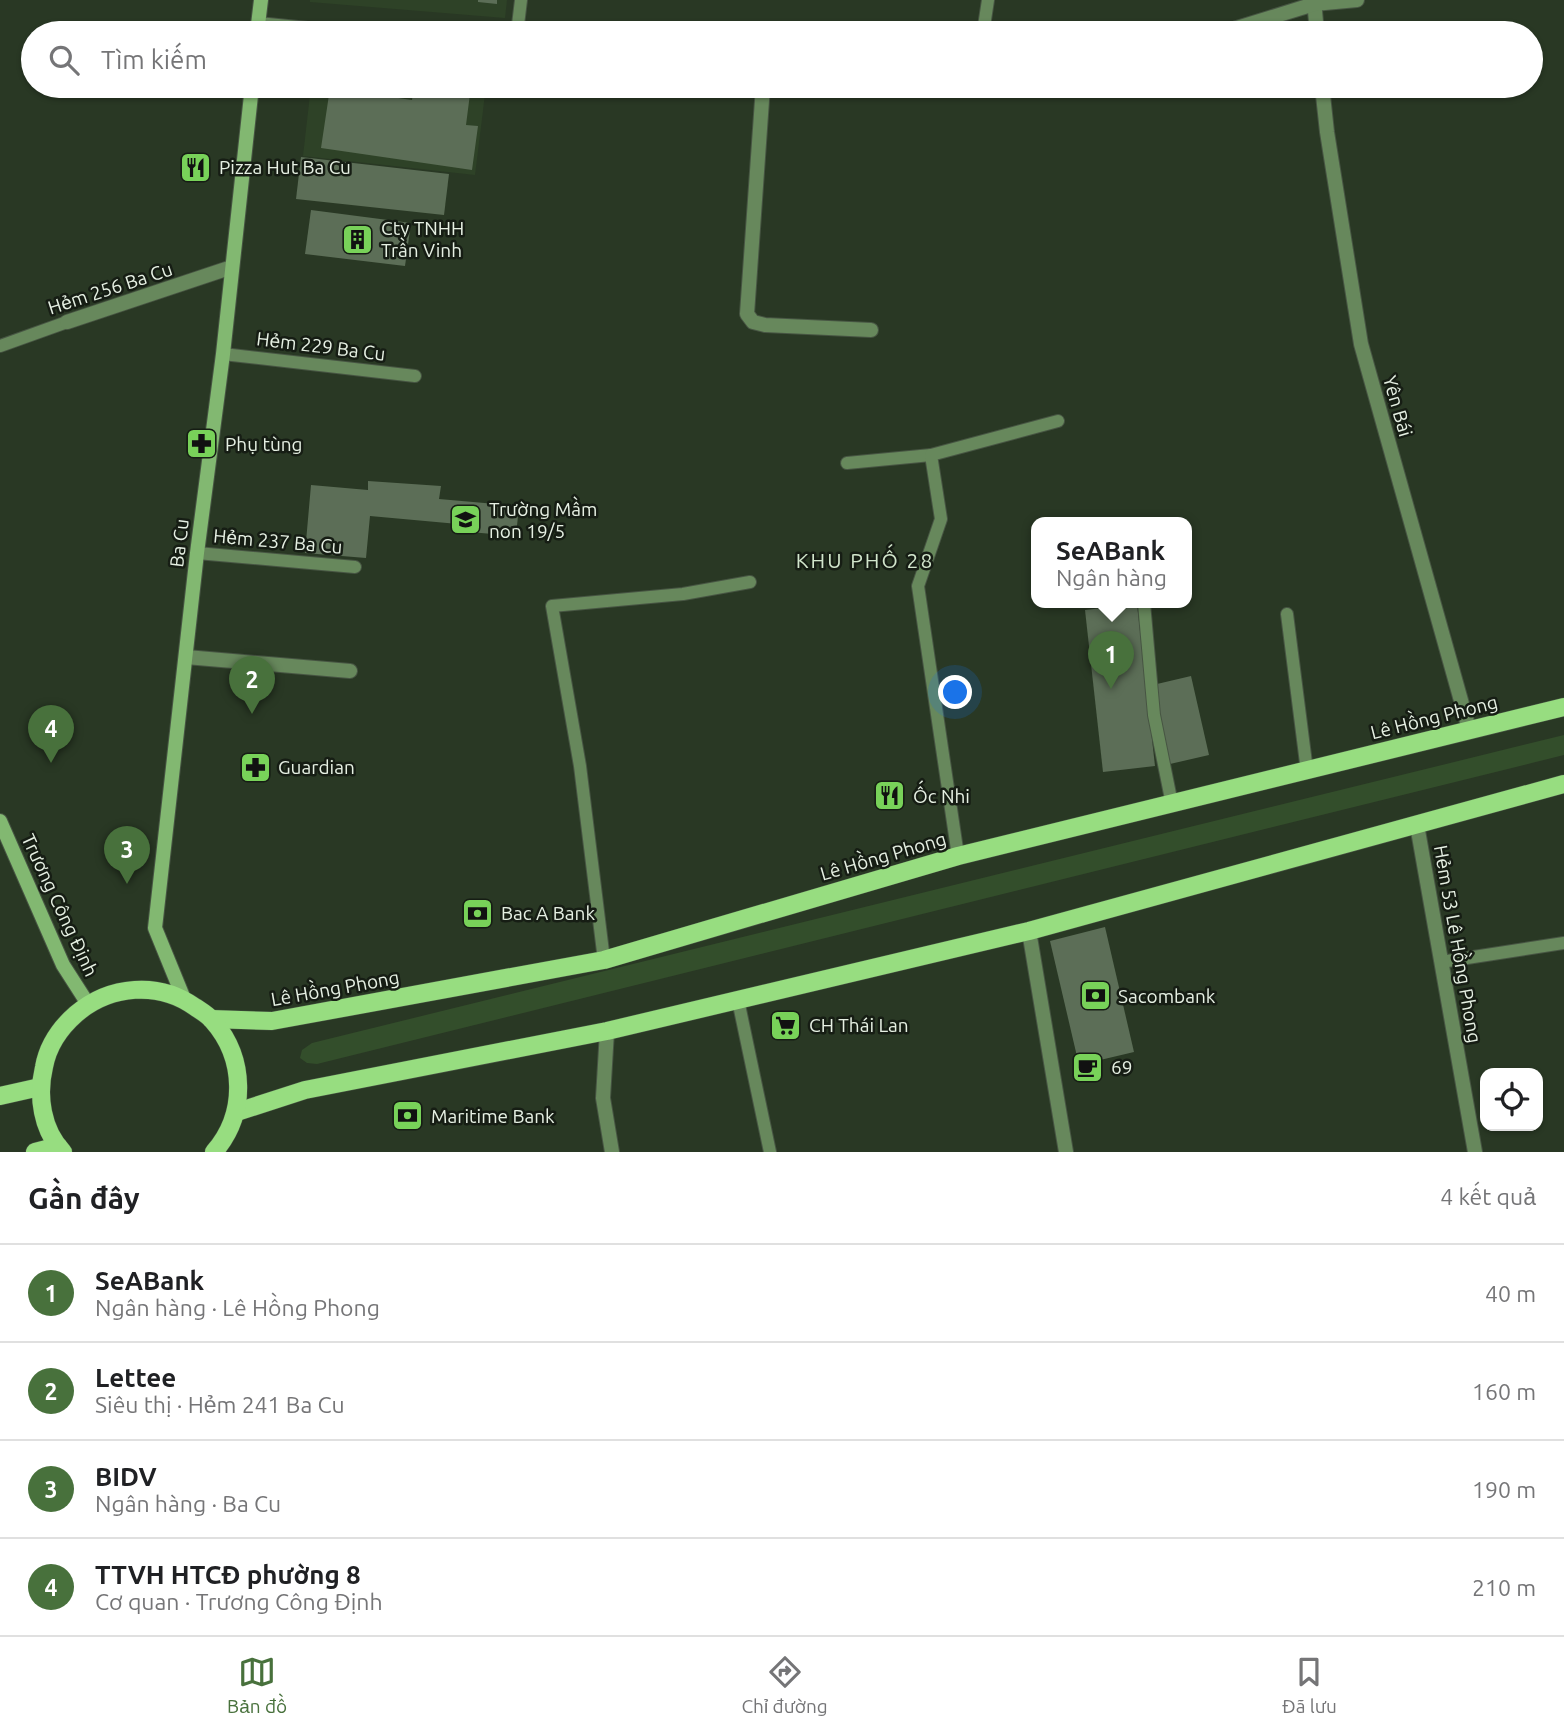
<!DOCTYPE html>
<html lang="vi">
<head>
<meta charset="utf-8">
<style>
  body { margin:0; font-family:Ubuntu,sans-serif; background:#f6f6f6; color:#202124 }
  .controls { position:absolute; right:21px; bottom:21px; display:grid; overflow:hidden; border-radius:14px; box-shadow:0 2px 5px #0004 }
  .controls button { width:63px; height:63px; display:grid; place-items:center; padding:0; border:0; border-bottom:2px solid #e0e0e0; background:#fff; color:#202124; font:35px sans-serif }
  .you { position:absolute; left:956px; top:693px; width:24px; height:24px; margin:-18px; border:5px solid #fff; border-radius:50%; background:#1a73e8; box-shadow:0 0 0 10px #1a73e833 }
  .badge { display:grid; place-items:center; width:46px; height:46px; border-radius:50%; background:#48713c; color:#fff; font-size:23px; font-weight:700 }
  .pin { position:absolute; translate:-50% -58px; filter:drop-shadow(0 2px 4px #0008) }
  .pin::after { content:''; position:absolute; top:37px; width:24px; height:21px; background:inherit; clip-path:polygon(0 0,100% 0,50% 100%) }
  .popup { position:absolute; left:1031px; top:517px; width:161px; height:91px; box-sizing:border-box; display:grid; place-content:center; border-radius:14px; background:#fff; filter:drop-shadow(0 2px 5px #0005); font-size:23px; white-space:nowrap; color:#757577 }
  .popup b { font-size:26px; color:#202124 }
  .popup::after { content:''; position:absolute; left:50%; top:100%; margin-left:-14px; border:14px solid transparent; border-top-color:#fff }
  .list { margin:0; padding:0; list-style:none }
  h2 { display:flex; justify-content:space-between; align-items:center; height:91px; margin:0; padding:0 28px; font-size:30px }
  h2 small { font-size:23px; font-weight:400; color:#757577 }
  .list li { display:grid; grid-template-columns:46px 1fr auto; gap:21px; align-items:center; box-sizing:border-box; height:98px; padding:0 28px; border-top:2px solid #e0e0e0 }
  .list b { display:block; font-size:26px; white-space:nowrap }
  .list p { margin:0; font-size:23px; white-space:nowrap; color:#757577 }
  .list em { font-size:23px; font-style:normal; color:#757577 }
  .icon { flex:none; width:38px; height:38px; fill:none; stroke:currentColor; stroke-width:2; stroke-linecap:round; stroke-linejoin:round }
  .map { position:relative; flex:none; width:1564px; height:1152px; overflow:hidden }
  .search { position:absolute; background:#fff; box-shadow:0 2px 5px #0004; left:21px; right:21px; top:21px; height:77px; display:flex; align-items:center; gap:18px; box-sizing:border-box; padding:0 24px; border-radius:38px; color:#757577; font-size:26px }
  .sheet { height:483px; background:#fff }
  nav { display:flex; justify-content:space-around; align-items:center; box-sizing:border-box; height:98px; border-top:2px solid #e0e0e0; background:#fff; font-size:19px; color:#757577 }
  nav a { display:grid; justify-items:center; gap:4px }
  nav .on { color:#48713c }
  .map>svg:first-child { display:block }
  .built { fill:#2e4227 }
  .green { fill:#334e2b }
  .building { fill:#5c6e57 }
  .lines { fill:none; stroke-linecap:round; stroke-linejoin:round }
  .service-casing { stroke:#475543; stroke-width:14 }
  .minor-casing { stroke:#475543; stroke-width:16 }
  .secondary-casing { stroke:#475543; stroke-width:16 }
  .primary-casing { stroke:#475543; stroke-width:19 }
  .service { stroke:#67885c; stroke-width:12 }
  .minor { stroke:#67885c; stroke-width:14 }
  .secondary { stroke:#82b871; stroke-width:14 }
  .primary { stroke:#97dd80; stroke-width:18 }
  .labels { text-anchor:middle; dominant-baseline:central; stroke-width:5; stroke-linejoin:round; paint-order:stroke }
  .poi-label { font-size:19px; fill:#e6f0e3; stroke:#161d14; text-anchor:start }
  .street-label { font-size:19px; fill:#e6f0e3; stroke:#161d14 }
  .neighbourhood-label { font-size:21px; letter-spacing:2px; fill:#d2e6cc; stroke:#161d14 }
</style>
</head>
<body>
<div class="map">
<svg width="1564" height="1152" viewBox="0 0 1564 1152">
  <rect width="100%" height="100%" fill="#293824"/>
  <g class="built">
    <polygon points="310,0 507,0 505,18 310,2"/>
    <polygon points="311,86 486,86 475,175 303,156"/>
  </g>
  <polygon class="green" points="1564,735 1564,755 317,1064 307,1063 300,1058 302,1050 312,1043"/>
  <g class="building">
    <polygon points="478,0 497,0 497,4 478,2"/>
    <polygon points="414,86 471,86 466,125 478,126 472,170 321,148 330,88 412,100"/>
    <polygon points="301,157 449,174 444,215 296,199"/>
    <polygon points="311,210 411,223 405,266 305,254"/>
    <polygon points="368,481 441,486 439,499 519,506 516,536 458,531 458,524 370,516 366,558 305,553 311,485 368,490"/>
    <polygon points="1137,604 1155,766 1103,772 1085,610"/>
    <polygon points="1191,676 1209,755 1170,764 1160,715 1157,684"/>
    <polygon points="1105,927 1134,1052 1079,1065 1050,941"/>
  </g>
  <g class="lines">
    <defs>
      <g id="service">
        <polyline points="517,33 521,0"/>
        <polyline points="983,33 988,0"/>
        <polyline points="0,346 67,322"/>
        <polyline points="223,354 415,376"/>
        <polyline points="847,463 931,455"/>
        <polyline points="197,553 355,567"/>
        <polyline points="1144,603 1154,715 1172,804"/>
        <polyline points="1287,614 1307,771"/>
        <polyline points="958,856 918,586 941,519 931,455 1058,421"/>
        <polyline points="604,960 580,766 552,606 683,594 750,582"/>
        <polyline points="1441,962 1564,943"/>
        <polyline points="738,1000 770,1152"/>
      </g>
      <g id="minor">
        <polyline points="1314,0 1317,33"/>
        <polyline points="258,24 347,33"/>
        <polyline points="1221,33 1314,4 1357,0"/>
        <polyline points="763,86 747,314 753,322 765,325 871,330"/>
        <polyline points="1322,86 1327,132 1361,344 1469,729"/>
        <polyline points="67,322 232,267"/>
        <polyline points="186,657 350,671"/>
        <polyline points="1417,825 1475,1152"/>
        <polyline points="1029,931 1066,1152"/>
        <polyline points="607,1031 603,1098 612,1152"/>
      </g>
      <g id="secondary">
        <polyline points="257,33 261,0"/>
        <polyline points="0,821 63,965 88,1004"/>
        <polyline points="184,999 155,928 197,553 223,354 252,86"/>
      </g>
      <g id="primary">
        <polyline points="211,1019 272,1021 604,960 958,856 1564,707"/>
        <polyline points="0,1096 40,1087"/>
        <polyline points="237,1112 305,1090 607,1031 1029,931 1564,784"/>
        <polyline points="35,1152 58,1146"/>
        <path d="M 63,1152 C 42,1130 37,1096 44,1067 C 48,1045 60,1028 76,1014 C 110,985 159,981 195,1007 C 201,1011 208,1015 212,1020 C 246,1058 247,1114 214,1152"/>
      </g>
    </defs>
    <use href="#service" class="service-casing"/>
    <use href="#minor" class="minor-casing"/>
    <use href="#secondary" class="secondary-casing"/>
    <use href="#primary" class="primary-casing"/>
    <use href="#service" class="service"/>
    <use href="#minor" class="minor"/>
    <use href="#secondary" class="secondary"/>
    <use href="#primary" class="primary"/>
  </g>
  <defs>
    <symbol id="restaurant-square" viewBox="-11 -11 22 22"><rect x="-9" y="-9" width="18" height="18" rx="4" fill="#78d259" stroke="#161d14"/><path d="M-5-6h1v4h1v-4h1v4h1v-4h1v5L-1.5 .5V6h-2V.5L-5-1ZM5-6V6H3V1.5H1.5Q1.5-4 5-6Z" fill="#111"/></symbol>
    <symbol id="building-square" viewBox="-11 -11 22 22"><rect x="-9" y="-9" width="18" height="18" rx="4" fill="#78d259" stroke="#161d14"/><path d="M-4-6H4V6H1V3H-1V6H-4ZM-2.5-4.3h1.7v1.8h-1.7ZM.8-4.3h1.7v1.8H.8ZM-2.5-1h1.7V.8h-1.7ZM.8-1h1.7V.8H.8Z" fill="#111"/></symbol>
    <symbol id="pharmacy-square" viewBox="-11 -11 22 22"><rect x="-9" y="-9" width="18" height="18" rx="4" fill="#78d259" stroke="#161d14"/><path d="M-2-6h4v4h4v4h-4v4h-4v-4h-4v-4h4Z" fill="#111"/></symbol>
    <symbol id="school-square" viewBox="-11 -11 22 22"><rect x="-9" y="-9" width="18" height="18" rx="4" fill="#78d259" stroke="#161d14"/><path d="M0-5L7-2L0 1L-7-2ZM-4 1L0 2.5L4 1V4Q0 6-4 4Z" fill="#111"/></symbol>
    <symbol id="bank-square" viewBox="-11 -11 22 22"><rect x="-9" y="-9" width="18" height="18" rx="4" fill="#78d259" stroke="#161d14"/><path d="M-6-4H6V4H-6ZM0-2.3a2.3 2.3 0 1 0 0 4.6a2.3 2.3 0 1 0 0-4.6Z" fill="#111"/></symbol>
    <symbol id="supermarket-square" viewBox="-11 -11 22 22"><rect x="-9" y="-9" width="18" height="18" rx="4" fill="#78d259" stroke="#161d14"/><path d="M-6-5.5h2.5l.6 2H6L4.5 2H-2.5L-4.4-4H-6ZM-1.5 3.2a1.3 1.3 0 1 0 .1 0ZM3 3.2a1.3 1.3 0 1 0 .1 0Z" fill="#111"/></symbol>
    <symbol id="cafe-square" viewBox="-11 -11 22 22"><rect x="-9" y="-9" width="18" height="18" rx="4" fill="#78d259" stroke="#161d14"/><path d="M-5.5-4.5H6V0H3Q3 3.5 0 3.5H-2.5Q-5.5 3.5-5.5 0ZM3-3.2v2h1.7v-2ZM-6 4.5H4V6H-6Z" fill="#111"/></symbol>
  </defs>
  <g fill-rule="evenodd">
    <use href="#restaurant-square" x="178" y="150" width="35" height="35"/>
    <use href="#building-square" x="340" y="222" width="35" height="35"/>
    <use href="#pharmacy-square" x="184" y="426" width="35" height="35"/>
    <use href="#school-square" x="448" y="502" width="35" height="35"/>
    <use href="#pharmacy-square" x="238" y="750" width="35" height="35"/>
    <use href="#restaurant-square" x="872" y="778" width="35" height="35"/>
    <use href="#bank-square" x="460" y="896" width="35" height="35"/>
    <use href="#bank-square" x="1078" y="978" width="35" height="35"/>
    <use href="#supermarket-square" x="768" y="1008" width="35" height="35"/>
    <use href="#cafe-square" x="1070" y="1050" width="35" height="35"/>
    <use href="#bank-square" x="390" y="1098" width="35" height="35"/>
  </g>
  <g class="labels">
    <g class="poi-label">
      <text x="219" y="167">Pizza Hut Ba Cu</text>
      <text x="381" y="228">Cty TNHH<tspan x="381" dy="22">Trần Vinh</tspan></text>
      <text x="225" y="444">Phụ tùng</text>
      <text x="489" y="509">Trường Mầm<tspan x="489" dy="22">non 19/5</tspan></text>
      <text x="278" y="767">Guardian</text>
      <text x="913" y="796">Ốc Nhi</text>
      <text x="501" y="913">Bac A Bank</text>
      <text x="1118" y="996">Sacombank</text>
      <text x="809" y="1025">CH Thái Lan</text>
      <text x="1111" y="1067">69</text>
      <text x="431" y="1116">Maritime Bank</text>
    </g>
    <g class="street-label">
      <text transform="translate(110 288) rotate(-18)">Hẻm 256 Ba Cu</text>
      <text transform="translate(321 346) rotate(7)">Hẻm 229 Ba Cu</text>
      <text transform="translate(1398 406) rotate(74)">Yên Bái</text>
      <text transform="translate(278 541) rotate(5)">Hẻm 237 Ba Cu</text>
      <text transform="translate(179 543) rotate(-83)">Ba Cu</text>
      <text transform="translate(1434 717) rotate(-14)">Lê Hồng Phong</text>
      <text transform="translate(883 856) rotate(-16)">Lê Hồng Phong</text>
      <text transform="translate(60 905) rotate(65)">Trương Công Định</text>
      <text transform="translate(1458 944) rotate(80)">Hẻm 53 Lê Hồng Phong</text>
      <text transform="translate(335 988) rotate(-10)">Lê Hồng Phong</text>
    </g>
    <g class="neighbourhood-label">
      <text x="865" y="560">KHU PHỐ 28</text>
    </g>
  </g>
</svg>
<div class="controls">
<button><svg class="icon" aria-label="locate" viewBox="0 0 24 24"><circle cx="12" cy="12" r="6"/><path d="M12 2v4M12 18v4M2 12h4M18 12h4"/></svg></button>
</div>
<div class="you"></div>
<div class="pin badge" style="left:1111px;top:689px">1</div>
<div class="popup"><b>SeABank</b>Ngân hàng</div>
<div class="pin badge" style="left:252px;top:714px">2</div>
<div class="pin badge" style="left:127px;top:884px">3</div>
<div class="pin badge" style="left:51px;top:763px">4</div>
<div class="search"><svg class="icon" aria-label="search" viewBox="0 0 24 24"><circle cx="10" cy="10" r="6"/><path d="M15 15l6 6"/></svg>Tìm kiếm</div>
</div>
<section class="sheet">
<h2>Gần đây<small>4 kết quả</small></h2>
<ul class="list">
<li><span class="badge">1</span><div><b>SeABank</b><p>Ngân hàng · Lê Hồng Phong</p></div><em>40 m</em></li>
<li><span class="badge">2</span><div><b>Lettee</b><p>Siêu thị · Hẻm 241 Ba Cu</p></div><em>160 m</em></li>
<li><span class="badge">3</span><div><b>BIDV</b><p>Ngân hàng · Ba Cu</p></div><em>190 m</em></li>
<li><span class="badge">4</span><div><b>TTVH HTCĐ phường 8</b><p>Cơ quan · Trương Công Định</p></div><em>210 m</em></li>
</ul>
</section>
<nav>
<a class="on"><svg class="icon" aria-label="map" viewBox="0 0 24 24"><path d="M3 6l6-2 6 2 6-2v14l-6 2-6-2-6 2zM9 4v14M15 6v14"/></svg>Bản đồ</a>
<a><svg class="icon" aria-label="directions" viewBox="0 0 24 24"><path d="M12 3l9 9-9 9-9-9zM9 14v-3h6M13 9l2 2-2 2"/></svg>Chỉ đường</a>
<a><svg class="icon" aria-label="saved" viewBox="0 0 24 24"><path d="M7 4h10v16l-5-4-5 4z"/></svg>Đã lưu</a>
</nav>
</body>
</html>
